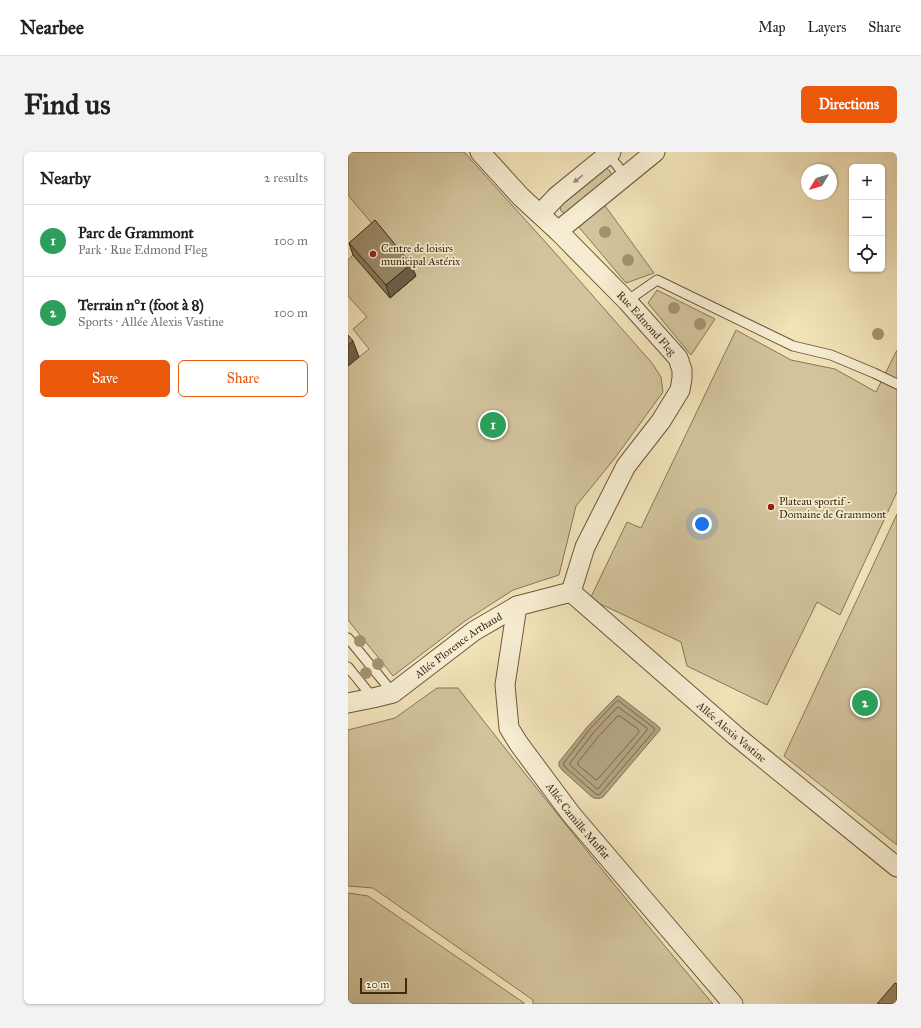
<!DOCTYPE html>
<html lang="en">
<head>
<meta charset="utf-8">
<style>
  body { margin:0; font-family:"IM FELL Great Primer",serif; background:#f2f2f2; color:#202124 }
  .controls { position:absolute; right:12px; top:12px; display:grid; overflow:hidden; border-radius:6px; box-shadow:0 1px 3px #0004 }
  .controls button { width:36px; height:36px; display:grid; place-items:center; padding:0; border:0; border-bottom:1px solid #e0e0e0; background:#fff; color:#202124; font:20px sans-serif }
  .compass { position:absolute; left:453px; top:12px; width:36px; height:36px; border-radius:50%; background:#fff; box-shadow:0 1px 3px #0004; rotate:232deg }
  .scale { position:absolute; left:12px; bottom:10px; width:47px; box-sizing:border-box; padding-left:4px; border:2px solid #3c2a13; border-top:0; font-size:11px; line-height:14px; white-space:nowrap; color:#3c2a13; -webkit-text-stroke:3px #f6ecd1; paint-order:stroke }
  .you { position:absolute; left:354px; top:372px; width:14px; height:14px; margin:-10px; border:3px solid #fff; border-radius:50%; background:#1a73e8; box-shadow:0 0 0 6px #1a73e833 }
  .badge { display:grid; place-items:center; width:26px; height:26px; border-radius:50%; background:#ea580c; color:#fff; font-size:13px; font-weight:700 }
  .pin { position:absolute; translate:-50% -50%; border:2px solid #fff; box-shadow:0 1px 4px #0006 }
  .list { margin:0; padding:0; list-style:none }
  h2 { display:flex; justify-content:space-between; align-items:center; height:52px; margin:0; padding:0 16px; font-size:17px }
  h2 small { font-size:13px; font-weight:400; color:#757577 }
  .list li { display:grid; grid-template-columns:26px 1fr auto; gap:12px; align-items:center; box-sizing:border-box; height:72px; padding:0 16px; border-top:1px solid #e0e0e0 }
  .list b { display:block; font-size:15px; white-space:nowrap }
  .list p { margin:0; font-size:13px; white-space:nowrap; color:#757577 }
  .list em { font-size:13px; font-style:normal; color:#757577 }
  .actions { display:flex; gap:8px; padding:12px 16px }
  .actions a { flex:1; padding:9px 0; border:1px solid #ea580c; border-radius:6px; text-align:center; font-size:14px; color:#ea580c }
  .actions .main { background:#ea580c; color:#fff }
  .icon { flex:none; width:22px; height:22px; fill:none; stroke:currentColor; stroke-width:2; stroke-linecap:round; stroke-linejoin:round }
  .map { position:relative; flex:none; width:549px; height:852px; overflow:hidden; border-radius:6px }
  header { display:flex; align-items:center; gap:24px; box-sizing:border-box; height:56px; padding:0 20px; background:#fff; border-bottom:1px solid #e0e0e0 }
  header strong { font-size:19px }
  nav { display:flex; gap:22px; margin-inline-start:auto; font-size:14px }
  .intro { display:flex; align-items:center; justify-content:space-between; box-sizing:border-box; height:96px; padding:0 24px }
  h1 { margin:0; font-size:28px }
  .button { padding:10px 18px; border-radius:6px; background:#ea580c; color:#fff; font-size:14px; font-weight:700 }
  main { display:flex; gap:24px; padding:0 24px }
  aside { flex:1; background:#fff; border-radius:6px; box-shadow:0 1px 3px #0004 }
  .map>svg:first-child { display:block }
  .green { fill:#d2c39c; stroke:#877658 }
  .water { fill:#b3a380; stroke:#837354 }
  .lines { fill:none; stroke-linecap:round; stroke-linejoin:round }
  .shore { stroke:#78664a; stroke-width:1 }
  .service-casing { stroke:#69583c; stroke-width:11 }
  .minor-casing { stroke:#69583c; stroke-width:21 }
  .service { stroke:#f6ecd1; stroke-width:9 }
  .minor { stroke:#f6ecd1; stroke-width:19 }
  .tree { fill:#a29270 }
  .wall { fill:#84775a; stroke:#3c2a13 }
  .shaded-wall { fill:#6c614a; stroke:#3c2a13 }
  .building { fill:#9a8a69; stroke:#3c2a13 }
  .oneway { fill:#998b72 }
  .poi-dot { fill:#8f2418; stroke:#f6ecd1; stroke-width:1.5 }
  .labels { text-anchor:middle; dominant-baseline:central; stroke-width:3.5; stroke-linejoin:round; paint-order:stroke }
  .poi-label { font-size:11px; fill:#3c2a13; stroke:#f6ecd1; text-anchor:start }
  .street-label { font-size:11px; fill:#3c2a13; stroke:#f6ecd1 }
</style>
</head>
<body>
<header>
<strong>Nearbee</strong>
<nav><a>Map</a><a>Layers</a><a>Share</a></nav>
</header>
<div class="intro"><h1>Find us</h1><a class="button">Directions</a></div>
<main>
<aside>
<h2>Nearby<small>2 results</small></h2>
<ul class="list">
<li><span class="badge" style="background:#2e9e5b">1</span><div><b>Parc de Grammont</b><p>Park · Rue Edmond Fleg</p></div><em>100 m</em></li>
<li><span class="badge" style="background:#2e9e5b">2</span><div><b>Terrain n°1 (foot à 8)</b><p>Sports · Allée Alexis Vastine</p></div><em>100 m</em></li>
</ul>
<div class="actions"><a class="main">Save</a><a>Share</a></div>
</aside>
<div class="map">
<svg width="549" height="852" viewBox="0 0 549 852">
  <rect width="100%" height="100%" fill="#f1e2b8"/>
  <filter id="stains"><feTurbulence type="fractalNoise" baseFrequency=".005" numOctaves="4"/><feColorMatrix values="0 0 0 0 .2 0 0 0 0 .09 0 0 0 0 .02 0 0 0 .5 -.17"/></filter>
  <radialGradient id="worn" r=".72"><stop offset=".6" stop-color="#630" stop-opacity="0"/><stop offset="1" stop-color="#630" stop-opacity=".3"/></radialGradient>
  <g class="green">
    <polygon points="0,0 116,0 201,94 304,211 313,225 315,240 267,306 228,354 211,423 165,438 117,469 45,524 0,468 0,214 21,197 5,177 19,165 0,144 0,108 5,103 68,124 0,43"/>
    <polygon points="258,16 262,19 264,24 219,61 216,61 213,59 212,54"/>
    <polygon points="255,51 306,121 278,131 230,74"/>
    <polygon points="309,138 367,167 343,203 300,151"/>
    <polygon points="388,178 443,208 487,217 528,240 549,198 549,340 492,463 469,450 419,553 339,514 333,490 242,447 279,370 293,376"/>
    <polygon points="549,362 549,693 436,604"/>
    <path d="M 89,536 L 110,536 C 193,643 278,748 365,852 L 185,852 L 185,848 L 25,736 L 0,734 L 0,578 L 47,566 Z"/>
    <polygon points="0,741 20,744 176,851 176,852 0,852"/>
  </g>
  <path class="water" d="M 269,544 L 271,544 L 310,574 L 312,576 L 312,578 L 255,645 C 251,647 248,647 244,645 L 214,618 L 211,614 L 211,610 L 240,574 Z"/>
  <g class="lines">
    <g class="shore">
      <polygon points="269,549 271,549 306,576 307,578 252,642 249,643 217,615 215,612 242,577"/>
      <polygon points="270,555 299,576 299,578 251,636 249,637 222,613 222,611 246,580"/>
      <polygon points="270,564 272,564 290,577 291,580 250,627 248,628 230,613 230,610 251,584"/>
    </g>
    <defs>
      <g id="service">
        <polyline points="260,2 279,26"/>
        <polyline points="279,149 309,128 445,194 483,203 526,221 549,232"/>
        <polyline points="0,486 45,541"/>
        <polyline points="0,515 25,546"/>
      </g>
      <g id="minor">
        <path id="s1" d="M 132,0 L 173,45 L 210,79 L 279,149 L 330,206 L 334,218 L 334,226 L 332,238 L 313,269 L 278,314 L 237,395 L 223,440"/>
        <polyline points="192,62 209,44 263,0"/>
        <polyline points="210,79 307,0"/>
        <path id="s2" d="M 223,440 L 388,584 L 549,715"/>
        <path id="s3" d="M 169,454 L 157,533 L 161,576 L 171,592 L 223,662 L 385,852"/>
        <path id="s4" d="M 0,551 L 25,546 L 45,541 L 126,479 L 169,454 L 223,440"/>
      </g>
    </defs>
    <use href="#service" class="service-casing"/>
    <use href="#minor" class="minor-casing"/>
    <use href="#service" class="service"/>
    <use href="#minor" class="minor"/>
  </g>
  <g class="tree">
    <circle cx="257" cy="80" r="6"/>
    <circle cx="280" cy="108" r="6"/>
    <circle cx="326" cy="156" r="6"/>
    <circle cx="352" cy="172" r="6"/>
    <circle cx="530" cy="182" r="6"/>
    <circle cx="12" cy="489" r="6"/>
    <circle cx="30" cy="512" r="6"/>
    <circle cx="18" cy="521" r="6"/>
  </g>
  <polygon class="wall" points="1,91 68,124 42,146 5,103"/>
  <g class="shaded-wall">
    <polygon points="63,112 68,124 42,146 38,133"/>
    <polygon points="5,189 11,205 0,214 0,193"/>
  </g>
  <g class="building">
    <polygon points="27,68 63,112 38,133 1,91"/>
    <polygon points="0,183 5,189 0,193"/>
    <polygon points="547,831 549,832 549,852 529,852"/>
  </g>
  <defs><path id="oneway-solid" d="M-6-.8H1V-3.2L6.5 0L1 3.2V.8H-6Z"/></defs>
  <use class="oneway" href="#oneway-solid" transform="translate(230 27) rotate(141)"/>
  <g class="poi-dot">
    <circle cx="25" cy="102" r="4"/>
    <circle cx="423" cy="355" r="4"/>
  </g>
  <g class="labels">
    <g class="poi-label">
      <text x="33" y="96">Centre de loisirs<tspan x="33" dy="13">municipal Astérix</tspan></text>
      <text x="431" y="349">Plateau sportif -<tspan x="431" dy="13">Domaine de Grammont</tspan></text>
    </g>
    <g class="street-label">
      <text stroke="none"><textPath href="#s1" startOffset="239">Rue Edmond Fleg</textPath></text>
      <text stroke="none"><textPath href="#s4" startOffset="127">Allée Florence Arthaud</textPath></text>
      <text stroke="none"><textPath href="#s2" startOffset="213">Allée Alexis Vastine</textPath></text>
      <text stroke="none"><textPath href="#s3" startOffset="239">Allée Camille Muffat</textPath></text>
    </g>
  </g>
  <rect width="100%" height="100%" filter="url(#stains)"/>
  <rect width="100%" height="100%" fill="url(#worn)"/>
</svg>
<div class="controls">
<button>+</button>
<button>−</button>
<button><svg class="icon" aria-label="locate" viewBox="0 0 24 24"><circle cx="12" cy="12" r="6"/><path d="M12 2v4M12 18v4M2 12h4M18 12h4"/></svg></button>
</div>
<svg class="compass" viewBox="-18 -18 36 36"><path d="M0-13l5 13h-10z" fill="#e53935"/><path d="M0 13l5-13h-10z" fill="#757577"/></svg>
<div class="scale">20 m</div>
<div class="you"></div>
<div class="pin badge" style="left:145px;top:273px;background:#2e9e5b">1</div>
<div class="pin badge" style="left:517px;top:551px;background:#2e9e5b">2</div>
</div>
</main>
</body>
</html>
